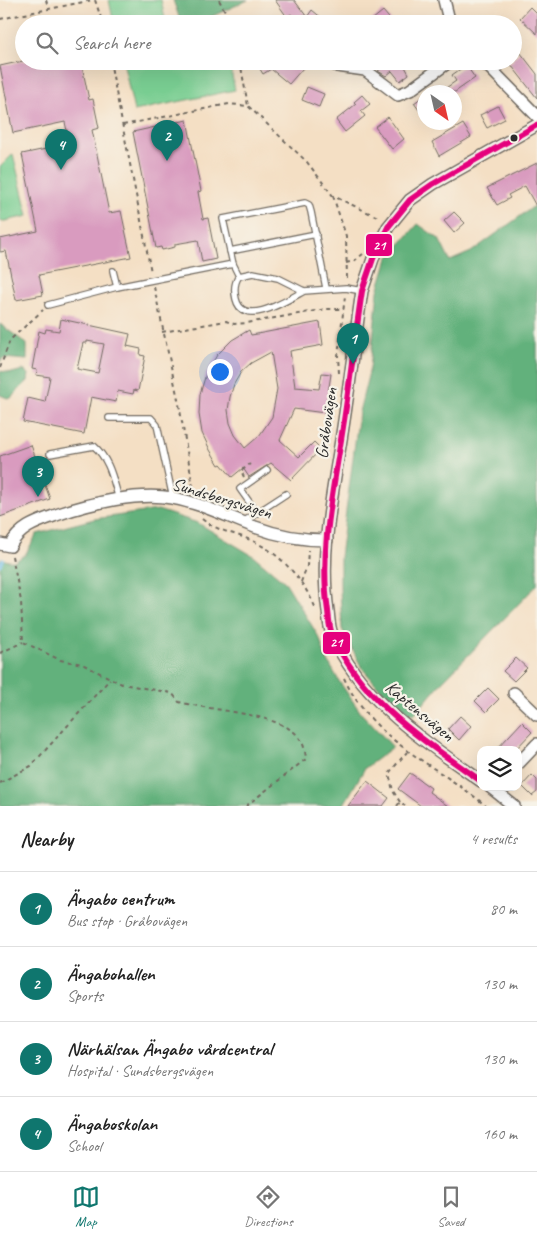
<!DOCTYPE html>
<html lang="en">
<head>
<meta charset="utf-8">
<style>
  body { margin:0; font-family:Caveat,sans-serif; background:#f2f2f2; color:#222 }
  .controls { position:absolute; right:15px; bottom:15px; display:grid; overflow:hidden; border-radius:10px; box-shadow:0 5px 20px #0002 }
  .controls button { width:45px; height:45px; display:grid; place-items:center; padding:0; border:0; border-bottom:1px solid #e0e0e0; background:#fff; color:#222; font:25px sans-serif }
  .compass { position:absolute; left:417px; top:85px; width:45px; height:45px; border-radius:50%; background:#fff; box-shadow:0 5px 20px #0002; rotate:146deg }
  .you { position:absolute; left:219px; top:371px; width:18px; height:18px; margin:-12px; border:4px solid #fff; border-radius:50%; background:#1a73e8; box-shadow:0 0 0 8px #1a73e833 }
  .badge { display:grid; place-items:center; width:32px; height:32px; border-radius:50%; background:#0f766e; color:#fff; font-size:16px; font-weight:700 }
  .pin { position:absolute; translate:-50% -41px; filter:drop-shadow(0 1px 2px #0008) }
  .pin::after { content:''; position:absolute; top:26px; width:18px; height:15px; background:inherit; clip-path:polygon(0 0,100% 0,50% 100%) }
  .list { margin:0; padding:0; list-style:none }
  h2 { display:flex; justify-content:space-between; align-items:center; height:65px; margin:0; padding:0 20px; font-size:21px }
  h2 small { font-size:16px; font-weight:400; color:#767676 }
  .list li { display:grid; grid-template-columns:32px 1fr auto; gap:15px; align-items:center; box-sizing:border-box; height:75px; padding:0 20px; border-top:1px solid #e0e0e0 }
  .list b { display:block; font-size:19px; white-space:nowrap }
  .list p { margin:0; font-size:16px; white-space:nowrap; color:#767676 }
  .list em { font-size:16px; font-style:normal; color:#767676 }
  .icon { flex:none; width:28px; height:28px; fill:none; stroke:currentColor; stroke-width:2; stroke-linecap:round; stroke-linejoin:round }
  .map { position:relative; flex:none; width:537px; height:806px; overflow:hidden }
  .search { position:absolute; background:#fff; box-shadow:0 5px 20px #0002; left:15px; right:15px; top:15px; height:55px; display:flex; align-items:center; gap:12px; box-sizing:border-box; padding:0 18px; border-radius:28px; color:#767676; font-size:19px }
  .sheet { height:365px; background:#fff }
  nav { display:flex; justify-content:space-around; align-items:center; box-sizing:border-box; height:70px; border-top:1px solid #e0e0e0; background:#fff; font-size:14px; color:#767676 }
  nav a { display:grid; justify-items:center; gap:2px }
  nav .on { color:#0f766e }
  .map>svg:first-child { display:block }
  .green { fill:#79ce92; stroke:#527c5e }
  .forest { fill:#62b17c; stroke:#466e54 }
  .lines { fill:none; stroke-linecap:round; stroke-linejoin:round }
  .stream { stroke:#72c0ec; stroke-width:3 }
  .building { fill:#d99bbf; fill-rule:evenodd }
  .service-casing { stroke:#716a61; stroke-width:8 }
  .minor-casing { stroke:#716a61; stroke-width:14 }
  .path { stroke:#716a61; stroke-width:2; stroke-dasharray:4 4; stroke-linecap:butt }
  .service { stroke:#fff; stroke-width:5.5 }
  .minor { stroke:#fff; stroke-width:11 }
  .bus-1-casing { stroke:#f7f3e8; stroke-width:10 }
  .bus-1 { stroke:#e5007d; stroke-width:6 }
  .bus-dot { fill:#2b2b2b; stroke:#f7f3e8; stroke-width:2 }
  .labels { text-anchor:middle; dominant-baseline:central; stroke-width:4.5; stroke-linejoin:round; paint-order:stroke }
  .street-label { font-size:18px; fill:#2b2b2b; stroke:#f7f3e8 }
  .line-badge { stroke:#f7f3e8; stroke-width:2 }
  .badge-label { font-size:14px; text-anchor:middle; font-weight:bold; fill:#fff }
</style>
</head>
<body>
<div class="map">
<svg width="537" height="806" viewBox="0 0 537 806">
  <rect width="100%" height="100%" fill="#f7f3e8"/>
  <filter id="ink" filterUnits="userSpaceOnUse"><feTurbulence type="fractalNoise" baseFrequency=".02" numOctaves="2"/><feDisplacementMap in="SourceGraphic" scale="10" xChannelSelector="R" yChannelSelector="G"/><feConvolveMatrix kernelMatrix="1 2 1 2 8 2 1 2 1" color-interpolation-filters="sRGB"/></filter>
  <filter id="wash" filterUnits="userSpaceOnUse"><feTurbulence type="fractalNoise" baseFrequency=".0096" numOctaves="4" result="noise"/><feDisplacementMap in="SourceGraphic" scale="20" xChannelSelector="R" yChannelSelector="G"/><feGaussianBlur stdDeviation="1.12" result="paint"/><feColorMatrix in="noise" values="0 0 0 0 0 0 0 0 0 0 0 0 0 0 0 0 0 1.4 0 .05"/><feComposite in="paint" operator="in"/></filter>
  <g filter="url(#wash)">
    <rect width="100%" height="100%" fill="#f4dfc4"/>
    <g class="green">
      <polygon points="109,0 161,0 166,24 114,24"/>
      <polygon points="123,61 229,61 235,90 134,111"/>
      <polygon points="13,154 28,216 0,222 0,167"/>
    </g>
    <g class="forest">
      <polygon points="173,0 248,0 204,20 179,17"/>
      <polygon points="537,204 537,585 442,682 414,715 398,710 362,668 342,629 340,588 340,557 359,412 370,368 378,291 388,258 418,224 439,239 450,261 471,252"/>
      <polygon points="0,324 27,344 27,360 3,358 0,362"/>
      <polygon points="23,370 29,374 28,381 10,399 0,395 0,371 12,373"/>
      <polygon points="158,510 198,523 255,557 286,583 320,639 324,654 339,681 361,713 393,747 365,768 343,806 0,806 0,559 14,562 25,555 37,534 94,519"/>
    </g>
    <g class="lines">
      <polyline class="stream" points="0,565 3,559"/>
    </g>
    <g id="blocks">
      <g class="building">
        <polygon points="275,0 294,0 307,17 312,10 329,24 302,24 291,14 287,17"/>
        <polygon points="530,7 537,14 537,34 520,18"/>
        <polygon points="383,11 394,24 367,24"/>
        <polygon points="520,52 537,74 537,98 508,61 513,61 513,58"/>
        <polygon points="23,61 81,61 89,100 93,99 99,128 92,130 109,213 121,211 131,257 39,275 43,295 16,300 6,251 0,252 0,239 38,231 22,154 70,144 65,122 13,133 0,66"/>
        <polygon points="255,61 295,61 303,68 289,84 271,69 263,74"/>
        <polygon points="392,61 402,61 409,74 400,81 392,71 386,76 378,71"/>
        <polygon points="466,65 475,78 455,92 440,92 456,81 452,75"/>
        <polygon points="307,87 324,94 319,107 302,100"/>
        <polygon points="362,95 370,104 361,111 365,116 345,132 336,120 356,104 354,102"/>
        <polygon points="424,96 424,117 414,103"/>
        <polygon points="498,106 505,119 487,128 480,115"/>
        <polygon points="388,117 404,139 392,149 375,127"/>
        <polygon points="187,120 201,191 198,192 203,219 208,218 216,259 202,262 198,240 175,244 175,247 162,250 161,247 156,248 133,132"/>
        <polygon points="463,124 471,137 439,156 432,142"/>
        <polygon points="537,163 537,208 525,186 508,195 510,198 497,205 487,188"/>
        <polygon points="454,212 465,223 454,233 444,221"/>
        <path d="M 61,319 L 130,334 L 127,346 L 141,349 L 140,355 L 145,356 L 138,391 L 134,390 L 133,394 L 118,391 L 116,402 L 91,397 L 84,434 L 23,422 L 28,398 L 45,402 L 50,377 L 36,375 L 37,370 L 32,369 L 39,331 L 45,333 L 46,329 L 59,331 ZM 87,341 L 104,344 L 98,373 L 77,369 L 83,343 L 87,343 Z"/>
        <path d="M 320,322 L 323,345 L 290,351 L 295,387 L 319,389 L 322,373 L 331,374 L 325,413 L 294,409 L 280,440 L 299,457 L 314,442 L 321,449 L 291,480 L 271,463 L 249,477 L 243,468 L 232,477 L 221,464 L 219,465 L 210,450 L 202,433 L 199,414 L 200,394 L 206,374 L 217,355 L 232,340 L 249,330 L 251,335 L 257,334 ZM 271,352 L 277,389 L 272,417 L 259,436 L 245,448 L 235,435 L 230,423 L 228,410 L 230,397 L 234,384 L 241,372 L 251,363 Z"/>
        <polygon points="31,445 50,499 0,517 0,456"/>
        <polygon points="516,658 527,668 514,681 503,671"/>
        <polygon points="488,688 499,699 486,712 475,701"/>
        <polygon points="460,716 471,726 459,740 448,729"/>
        <polygon points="522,722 532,732 515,750 496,750"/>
        <polygon points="410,773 431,788 429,792 448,806 421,806 398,789"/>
        <polygon points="532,775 537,780 537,792 532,796 522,786"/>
        <polygon points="367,781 389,798 383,806 348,806"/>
      </g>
    </g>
  </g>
  <g filter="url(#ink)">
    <use href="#blocks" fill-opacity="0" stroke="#716a61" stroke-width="1"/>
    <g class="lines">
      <defs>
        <g id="service">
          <polyline points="230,251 316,234"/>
          <polyline points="113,271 117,287"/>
          <polyline points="239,276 233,264 223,219 305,203 309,205 311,212 326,288"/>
          <path d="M 304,291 C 289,299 243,329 236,299 C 234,291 234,283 239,276 L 253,273 L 278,278 L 304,291 L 346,288 L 362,291"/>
          <polyline points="48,305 117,287 233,264"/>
          <polyline points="109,418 151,418 157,425 173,498"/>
          <path d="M 50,454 L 94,446 C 110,460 113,480 119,499"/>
          <polyline points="257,513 240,489 267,470"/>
          <polyline points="243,522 286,494"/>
        </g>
        <g id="minor">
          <polyline points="444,0 450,24"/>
          <polyline points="328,61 337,66 365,70 398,95 410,90 450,61"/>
          <polyline points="483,61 537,116"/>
          <path d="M 0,544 L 10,546 C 20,526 40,521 59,514 C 91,503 139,492 172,498 C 201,503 228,517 255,527 C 279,536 302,540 327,540"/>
          <polyline points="514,693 537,715"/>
          <polyline points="518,764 537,744"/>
          <path d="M 481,781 C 423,740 361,701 332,634 C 329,627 329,619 328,611 C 319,550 334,487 343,427 C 350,382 355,337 362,291 L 375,253 L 388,227 L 410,200 L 433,184 L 537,125"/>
          <polyline points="490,787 514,806"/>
        </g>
      </defs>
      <use href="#service" class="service-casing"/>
      <use href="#minor" class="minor-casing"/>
      <g class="path">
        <polyline points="46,0 48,7"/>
        <polyline points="95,0 103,24"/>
        <polyline points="219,0 232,24"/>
        <polyline points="0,19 93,0"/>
        <polyline points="110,61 151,272"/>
        <polyline points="240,61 248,106"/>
        <polyline points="123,125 229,104 248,106 307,162 333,196 380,218"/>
        <polyline points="333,196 346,236 347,279"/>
        <polyline points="346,263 354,261 363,254"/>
        <polyline points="154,287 179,404 194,493"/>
        <polyline points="162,332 226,321 234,324 247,323 326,309 344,309"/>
        <polyline points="0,368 10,340 43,310"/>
        <polyline points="339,373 338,356 345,296"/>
        <polyline points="244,477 241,471 250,464"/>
        <path d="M 202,519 C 215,530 233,533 248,539 C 279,551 303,579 316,609"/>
        <path d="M 12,556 L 21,601 L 23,642 L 60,660 L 82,664 L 122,684 L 172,693 L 179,702 C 209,710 267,713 291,730 C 302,737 305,747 306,759 L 246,806"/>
        <polyline points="301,582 307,566 308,550"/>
        <polyline points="0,653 23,642"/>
        <path d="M 344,678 C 374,743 435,763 486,806"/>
        <polyline points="0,783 31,766 110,679"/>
        <polyline points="400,802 393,791 389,773 407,752"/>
        <polyline points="397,806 400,802 405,806"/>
      </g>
      <use href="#service" class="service"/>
      <use href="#minor" class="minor"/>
      <defs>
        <path id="bus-1" d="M 481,781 C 423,740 361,701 332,634 C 329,627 329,619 328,611 C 319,550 334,487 343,427 C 350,382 355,337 362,291 L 375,253 L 388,227 L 410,200 L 433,184 L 537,125"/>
      </defs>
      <use href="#bus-1" class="bus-1-casing"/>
      <use href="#bus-1" class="bus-1"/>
    </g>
  </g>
  <circle class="bus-dot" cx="514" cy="138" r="4.5"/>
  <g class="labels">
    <g class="street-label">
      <text transform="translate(326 423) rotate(-82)">Gråbovägen</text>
      <text transform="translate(222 498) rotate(17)">Sundsbergsvägen</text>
      <text transform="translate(420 711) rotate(40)">Kaptensvägen</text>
    </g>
  </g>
  <g class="line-badge">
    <rect x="365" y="233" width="28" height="24" rx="5" fill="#e5007d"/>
    <rect x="322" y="631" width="29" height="24" rx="5" fill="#e5007d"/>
  </g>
  <g class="badge-label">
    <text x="379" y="250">21</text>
    <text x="336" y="647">21</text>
  </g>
</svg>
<div class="controls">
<button><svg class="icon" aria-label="layers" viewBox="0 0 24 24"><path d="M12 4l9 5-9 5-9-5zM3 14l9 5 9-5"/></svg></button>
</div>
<svg class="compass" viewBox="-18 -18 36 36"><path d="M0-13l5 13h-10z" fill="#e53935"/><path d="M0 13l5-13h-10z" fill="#767676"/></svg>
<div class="you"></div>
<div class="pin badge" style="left:353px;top:364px">1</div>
<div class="pin badge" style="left:167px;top:161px">2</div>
<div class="pin badge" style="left:38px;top:497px">3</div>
<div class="pin badge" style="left:61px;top:170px">4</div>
<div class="search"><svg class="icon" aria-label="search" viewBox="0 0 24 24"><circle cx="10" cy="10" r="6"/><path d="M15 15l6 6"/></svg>Search here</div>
</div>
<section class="sheet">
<h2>Nearby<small>4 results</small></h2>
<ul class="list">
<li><span class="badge">1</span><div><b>Ängabo centrum</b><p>Bus stop · Gråbovägen</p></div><em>80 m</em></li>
<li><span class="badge">2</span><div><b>Ängabohallen</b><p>Sports</p></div><em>130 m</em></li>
<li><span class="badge">3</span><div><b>Närhälsan Ängabo vårdcentral</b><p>Hospital · Sundsbergsvägen</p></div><em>130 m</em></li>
<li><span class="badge">4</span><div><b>Ängaboskolan</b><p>School</p></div><em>160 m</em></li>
</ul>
</section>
<nav>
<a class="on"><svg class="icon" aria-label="map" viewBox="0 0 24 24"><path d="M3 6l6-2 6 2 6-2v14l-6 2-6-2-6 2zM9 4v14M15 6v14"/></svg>Map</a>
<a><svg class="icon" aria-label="directions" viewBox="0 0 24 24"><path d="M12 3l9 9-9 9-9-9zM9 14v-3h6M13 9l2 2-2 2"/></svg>Directions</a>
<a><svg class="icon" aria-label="saved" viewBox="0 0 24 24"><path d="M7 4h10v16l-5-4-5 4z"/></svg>Saved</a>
</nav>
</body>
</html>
